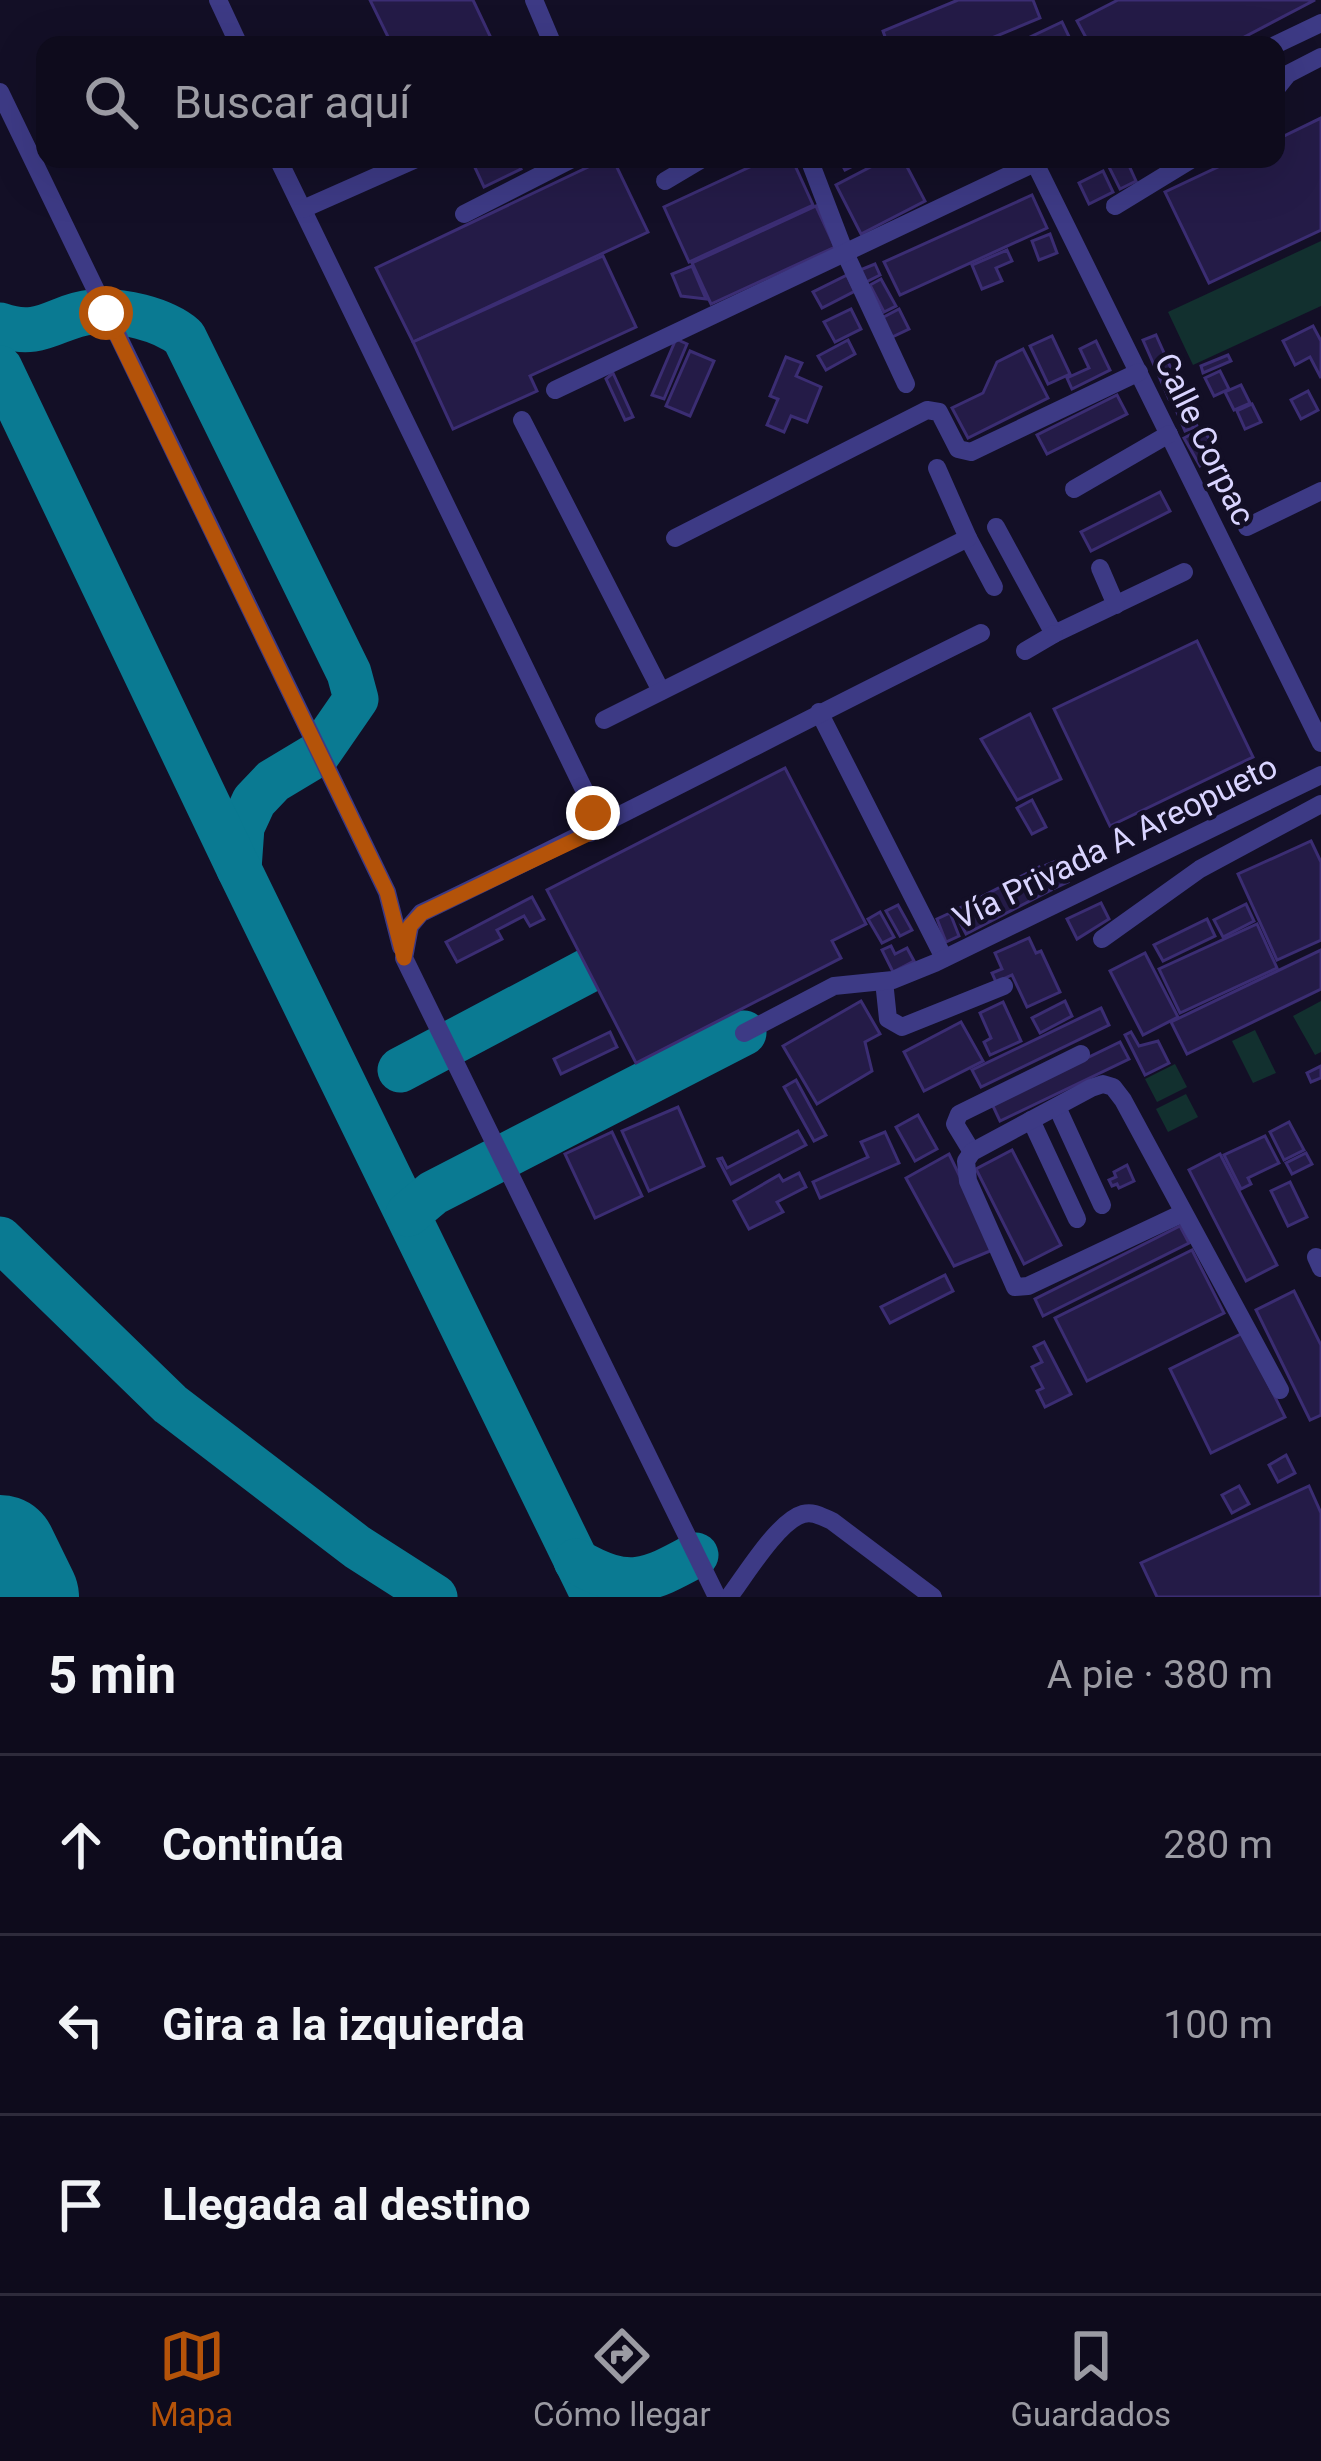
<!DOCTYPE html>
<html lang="es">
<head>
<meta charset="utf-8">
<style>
  body { margin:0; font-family:Roboto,sans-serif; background:#171425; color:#f1f3f6 }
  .stop { position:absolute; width:36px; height:36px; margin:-27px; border:9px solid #b45309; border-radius:50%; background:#fff }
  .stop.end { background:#b45309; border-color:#fff; box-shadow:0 3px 12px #0008 }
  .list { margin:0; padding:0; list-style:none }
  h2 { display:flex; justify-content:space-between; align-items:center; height:156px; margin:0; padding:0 48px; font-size:51px }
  h2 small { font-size:39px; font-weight:400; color:#9b9ba3 }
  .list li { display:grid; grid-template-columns:78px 1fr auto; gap:36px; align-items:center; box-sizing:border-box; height:180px; padding:0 48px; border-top:3px solid #2e2b3b }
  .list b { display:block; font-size:45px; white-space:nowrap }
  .list em { font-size:39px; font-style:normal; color:#9b9ba3 }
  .icon { flex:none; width:66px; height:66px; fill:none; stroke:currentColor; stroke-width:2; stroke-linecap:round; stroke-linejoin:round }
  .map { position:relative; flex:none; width:1321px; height:1597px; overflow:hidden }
  .search { position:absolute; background:#0e0b1c; box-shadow:0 12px 48px #0002; left:36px; right:36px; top:36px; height:132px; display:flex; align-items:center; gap:30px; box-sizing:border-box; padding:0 42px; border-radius:24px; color:#9b9ba3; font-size:45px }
  .sheet { height:696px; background:#0e0b1c }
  nav { display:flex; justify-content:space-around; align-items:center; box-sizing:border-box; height:168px; border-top:3px solid #2e2b3b; background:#0e0b1c; font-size:33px; color:#9b9ba3 }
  nav a { display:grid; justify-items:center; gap:6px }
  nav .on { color:#b45309 }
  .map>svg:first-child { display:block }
  .green { fill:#12302f }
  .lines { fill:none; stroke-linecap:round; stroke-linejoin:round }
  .taxiway { stroke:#0a7a92; stroke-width:45 }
  .runway { stroke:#0a7a92; stroke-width:114 }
  .building { fill:#241b47; stroke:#3b2d73; stroke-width:3 }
  .minor { stroke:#3d3a85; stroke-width:18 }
  .route { stroke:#b45309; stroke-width:15 }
  .labels { text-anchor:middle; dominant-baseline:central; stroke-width:9; stroke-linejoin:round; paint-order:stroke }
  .street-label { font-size:33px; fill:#d9d4ff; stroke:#130f26 }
</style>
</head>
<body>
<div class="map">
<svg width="1321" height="1597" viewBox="0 0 1321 1597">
  <rect width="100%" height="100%" fill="#130f26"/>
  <g class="green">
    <polygon points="1321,241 1321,306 1193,365 1168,312"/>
    <polygon points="1321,1001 1321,1052 1315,1055 1293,1016"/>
    <polygon points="1255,1030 1276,1073 1253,1083 1232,1041"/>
    <polygon points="1175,1064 1187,1087 1157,1102 1145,1079"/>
    <polygon points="1186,1094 1198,1117 1168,1132 1156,1109"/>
  </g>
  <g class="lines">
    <g class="taxiway">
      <path d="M 0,325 C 42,340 57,315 92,312 C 120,309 163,319 184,337 L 349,673 L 356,699 L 318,754 L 273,781 L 254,801 L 242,827 L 239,869"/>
      <polyline points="0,368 239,869 594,1597"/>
      <polyline points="400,1070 589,970"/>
      <polyline points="408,1214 433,1193 744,1033"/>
      <polyline points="0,1239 170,1404 357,1547 435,1597"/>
      <path d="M 576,1561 C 628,1591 647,1582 696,1555"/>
    </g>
    <polyline class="runway" points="0,1552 22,1597"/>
  </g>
  <g class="building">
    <polygon points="370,0 473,0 491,38 476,45 392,45"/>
    <polygon points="958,0 1033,0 1040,18 975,45 888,45 883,31"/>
    <polygon points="1118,0 1315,0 1229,45 1090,45 1077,21"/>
    <polygon points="1062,22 1073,45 1013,45"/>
    <polygon points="1321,118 1321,230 1209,283 1165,192 1235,159 1276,159 1276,140"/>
    <polygon points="471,159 516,159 521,169 484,187"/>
    <polygon points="605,159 613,159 648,232 413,342 376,268"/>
    <polygon points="767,159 792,159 813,205 689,262 664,207"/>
    <polygon points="839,159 867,159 845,170"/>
    <polygon points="886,159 903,159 925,201 861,234 836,185"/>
    <polygon points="1105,159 1126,159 1136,181 1120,189"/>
    <polygon points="1103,171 1113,192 1089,204 1079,183"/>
    <polygon points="1032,195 1047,228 900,295 884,262"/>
    <polygon points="816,206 835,247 711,304 692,263"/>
    <polygon points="1050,234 1057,253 1039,260 1032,241"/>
    <polygon points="1007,250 1012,261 996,268 1002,281 982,289 972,265"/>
    <polygon points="603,256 636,327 530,376 537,391 453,429 413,342"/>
    <polygon points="875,264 880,275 866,282 860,270"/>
    <polygon points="692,266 706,299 681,296 672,274"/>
    <polygon points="847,275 855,291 822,308 813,292"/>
    <polygon points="881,279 896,306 884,312 870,285"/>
    <polygon points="851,309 861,329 835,342 824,322"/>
    <polygon points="899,309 909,329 890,338 880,319"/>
    <polygon points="1313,326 1321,341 1321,378 1310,357 1295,365 1283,341"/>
    <polygon points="1156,335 1182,393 1169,399 1143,340"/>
    <polygon points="1052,336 1070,374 1048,384 1030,346"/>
    <polygon points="676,339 687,344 664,399 652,395"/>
    <polygon points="848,340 855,354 826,370 818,356"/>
    <polygon points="1096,341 1110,370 1072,389 1067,378 1089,368 1080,349"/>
    <polygon points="1023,349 1048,398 968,438 952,408 983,393 997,362"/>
    <polygon points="690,351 714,361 690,416 666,406"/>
    <polygon points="1228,355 1231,361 1203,373 1201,366"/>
    <polygon points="786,357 802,363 796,376 821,387 807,422 791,416 784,432 767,425 778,399 770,396"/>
    <polygon points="1220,371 1229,389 1214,396 1205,378"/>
    <polygon points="613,373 633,417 625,420 606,379"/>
    <polygon points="1241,385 1250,403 1234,410 1225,392"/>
    <polygon points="1308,391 1318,410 1301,419 1291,400"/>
    <polygon points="1117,395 1127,414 1047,454 1037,435"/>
    <polygon points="1187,402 1197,426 1185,431 1176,410"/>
    <polygon points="1252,404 1261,422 1245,429 1237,411"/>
    <polygon points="1203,428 1218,455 1200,466 1184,438"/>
    <polygon points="1160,492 1170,511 1091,551 1081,532"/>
    <polygon points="1197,641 1253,757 1110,826 1054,709"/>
    <polygon points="1030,714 1061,779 1017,800 981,739"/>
    <polygon points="785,768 866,924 832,941 841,958 636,1063 547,890"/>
    <polygon points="1032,800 1046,827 1032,834 1017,808"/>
    <polygon points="1311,841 1321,862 1321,940 1277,960 1238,874"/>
    <polygon points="1059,860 1068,882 1055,888 1046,865"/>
    <polygon points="1039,867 1051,890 966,934 954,911"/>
    <polygon points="532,897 544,919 530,926 524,916 497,930 502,939 457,962 446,942"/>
    <polygon points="1101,903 1109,919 1077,939 1067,919"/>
    <polygon points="1246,904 1254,921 1223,937 1214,920"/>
    <polygon points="898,905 912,930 900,936 886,911"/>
    <polygon points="880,912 894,937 882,943 868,919"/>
    <polygon points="950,913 959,936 946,942 937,919"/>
    <polygon points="1207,919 1215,936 1163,961 1154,945"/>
    <polygon points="1257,924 1277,968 1180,1013 1159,969"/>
    <polygon points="1029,938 1036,953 1041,951 1060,992 1027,1007 1012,975 996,982 992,973 1002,969 995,953"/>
    <polygon points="891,946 895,954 907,948 914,961 893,972 882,950"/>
    <polygon points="1321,950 1321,989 1187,1054 1171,1022"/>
    <polygon points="1145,953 1178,1017 1143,1035 1110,971"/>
    <polygon points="861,1001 880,1034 865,1042 872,1071 817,1104 783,1046"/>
    <polygon points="1065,1001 1072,1016 1040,1033 1032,1018"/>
    <polygon points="1003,1002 1021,1041 990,1055 984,1042 991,1038 980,1013"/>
    <polygon points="1101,1008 1109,1025 981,1087 972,1070"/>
    <polygon points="961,1022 983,1061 924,1091 904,1052"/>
    <polygon points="610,1032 617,1047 561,1074 554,1059"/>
    <polygon points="1131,1032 1139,1046 1158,1041 1169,1063 1145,1075 1125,1035"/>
    <polygon points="1120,1042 1129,1059 1000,1121 992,1104"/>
    <polygon points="1321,1066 1321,1078 1311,1082 1307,1073"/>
    <polygon points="796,1080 826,1135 814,1141 784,1087"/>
    <polygon points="678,1107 704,1166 649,1191 622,1131"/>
    <polygon points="918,1115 937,1149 915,1161 896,1127"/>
    <polygon points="1289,1122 1304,1150 1284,1160 1270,1132"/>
    <polygon points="798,1131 806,1145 731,1184 718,1159 722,1158 727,1168"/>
    <polygon points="612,1132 642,1196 595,1218 565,1154"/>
    <polygon points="885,1132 899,1163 820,1198 813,1182 868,1157 861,1142"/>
    <polygon points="1265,1136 1279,1163 1248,1178 1251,1184 1241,1189 1224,1155"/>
    <polygon points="1012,1150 1061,1245 1024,1264 976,1169"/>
    <polygon points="1306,1153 1312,1164 1292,1174 1286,1163"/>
    <polygon points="949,1154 995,1249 954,1266 906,1178"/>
    <polygon points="1220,1154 1277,1265 1246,1281 1189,1170"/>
    <polygon points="1127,1165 1134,1181 1119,1188 1117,1184 1112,1186 1109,1180 1116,1177 1114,1172"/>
    <polygon points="799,1173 806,1187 777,1202 783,1212 749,1229 734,1201 779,1175 783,1181"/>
    <polygon points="1290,1182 1307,1217 1288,1226 1271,1191"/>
    <polygon points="1180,1226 1189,1243 1043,1316 1035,1299"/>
    <polygon points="1192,1250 1224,1313 1087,1381 1055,1318"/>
    <polygon points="945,1275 953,1291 890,1323 881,1307"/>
    <polygon points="1294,1291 1321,1345 1321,1415 1310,1420 1256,1310"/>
    <polygon points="1243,1333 1285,1417 1211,1453 1170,1369"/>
    <polygon points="1044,1342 1071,1394 1045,1407 1037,1391 1043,1388 1032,1367 1042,1362 1034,1347"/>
    <polygon points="1286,1455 1295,1473 1278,1482 1269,1465"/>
    <polygon points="1239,1486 1249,1504 1232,1513 1222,1495"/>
    <polygon points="1309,1486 1321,1513 1321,1597 1157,1597 1141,1563"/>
  </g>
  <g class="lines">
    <g class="minor">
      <polyline points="218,0 239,45"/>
      <polyline points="534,0 553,45"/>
      <polyline points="1275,45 1321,23"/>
      <polyline points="1276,89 1288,74 1321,57"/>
      <polyline points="0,92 387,892 401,947"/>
      <polyline points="278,159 591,804 590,833"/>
      <polyline points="809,159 845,253 906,384"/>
      <polyline points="1035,163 1321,743"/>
      <polyline points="665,181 702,159"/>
      <polyline points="1115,206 1192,159"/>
      <polyline points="303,209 416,159"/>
      <polyline points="464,214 572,159"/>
      <polyline points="555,390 1043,159"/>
      <polyline points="522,420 661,691"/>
      <polyline points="1074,489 1169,434"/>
      <polyline points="996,527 1054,634 1184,572"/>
      <polyline points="1247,527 1321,491"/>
      <polyline points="675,538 927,410 939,412 958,449 971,452 1139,372"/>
      <polyline points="968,538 994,587"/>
      <polyline points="1100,568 1116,605"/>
      <polyline points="1025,651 1054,634"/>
      <polyline points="819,712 944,958"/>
      <polyline points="604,720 968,538 937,468"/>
      <polyline points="1102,939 1200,869 1321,804"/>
      <polyline points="884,981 888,1019 902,1027 1004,986"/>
      <polyline points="744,1033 834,986 893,980 935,963 1321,775"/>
      <polyline points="1057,1107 1102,1205"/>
      <polyline points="1031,1120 1077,1219"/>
      <polyline points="972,1152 955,1124 959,1114 1081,1054"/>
      <polyline points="1183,1213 1028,1286 1015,1287 968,1181 966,1161 972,1152 1091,1088 1103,1084 1113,1087 1123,1100 1280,1390"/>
      <polyline points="1316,1257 1321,1268"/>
      <path d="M 717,1597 L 404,958 L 410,926 L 421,913 C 610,823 794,725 981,633"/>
      <path d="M 729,1597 C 745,1576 778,1521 803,1514 C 814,1511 822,1517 832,1521 L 933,1597"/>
    </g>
  </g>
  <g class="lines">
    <polyline class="route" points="106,313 387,892 404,958 410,926 422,913 590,833 593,813"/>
  </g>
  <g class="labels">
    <g class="street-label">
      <text transform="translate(1205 439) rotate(64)">Calle Corpac</text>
      <text transform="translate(1115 842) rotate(-26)">Vía Privada A Areopueto</text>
    </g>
  </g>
</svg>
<div class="stop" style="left:106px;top:313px"></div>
<div class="stop end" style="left:593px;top:813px"></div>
<div class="search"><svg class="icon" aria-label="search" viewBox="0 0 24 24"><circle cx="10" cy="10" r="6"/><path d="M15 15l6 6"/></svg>Buscar aquí</div>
</div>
<section class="sheet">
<h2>5 min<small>A pie · 380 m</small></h2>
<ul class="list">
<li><svg class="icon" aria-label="ahead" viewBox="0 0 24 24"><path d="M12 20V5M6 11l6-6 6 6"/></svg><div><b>Continúa</b></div><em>280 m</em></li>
<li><svg class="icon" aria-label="left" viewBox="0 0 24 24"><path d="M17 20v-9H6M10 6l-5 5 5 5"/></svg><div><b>Gira a la izquierda</b></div><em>100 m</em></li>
<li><svg class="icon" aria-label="arrive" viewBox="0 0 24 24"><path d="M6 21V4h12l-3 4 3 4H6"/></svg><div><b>Llegada al destino</b></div></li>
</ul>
</section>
<nav>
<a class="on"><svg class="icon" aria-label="map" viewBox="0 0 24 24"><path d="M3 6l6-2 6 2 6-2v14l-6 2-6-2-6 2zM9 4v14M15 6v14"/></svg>Mapa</a>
<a><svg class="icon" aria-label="directions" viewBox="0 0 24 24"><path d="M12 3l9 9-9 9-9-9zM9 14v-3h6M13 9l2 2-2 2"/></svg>Cómo llegar</a>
<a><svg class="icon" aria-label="saved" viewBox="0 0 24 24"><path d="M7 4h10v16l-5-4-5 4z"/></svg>Guardados</a>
</nav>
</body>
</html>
